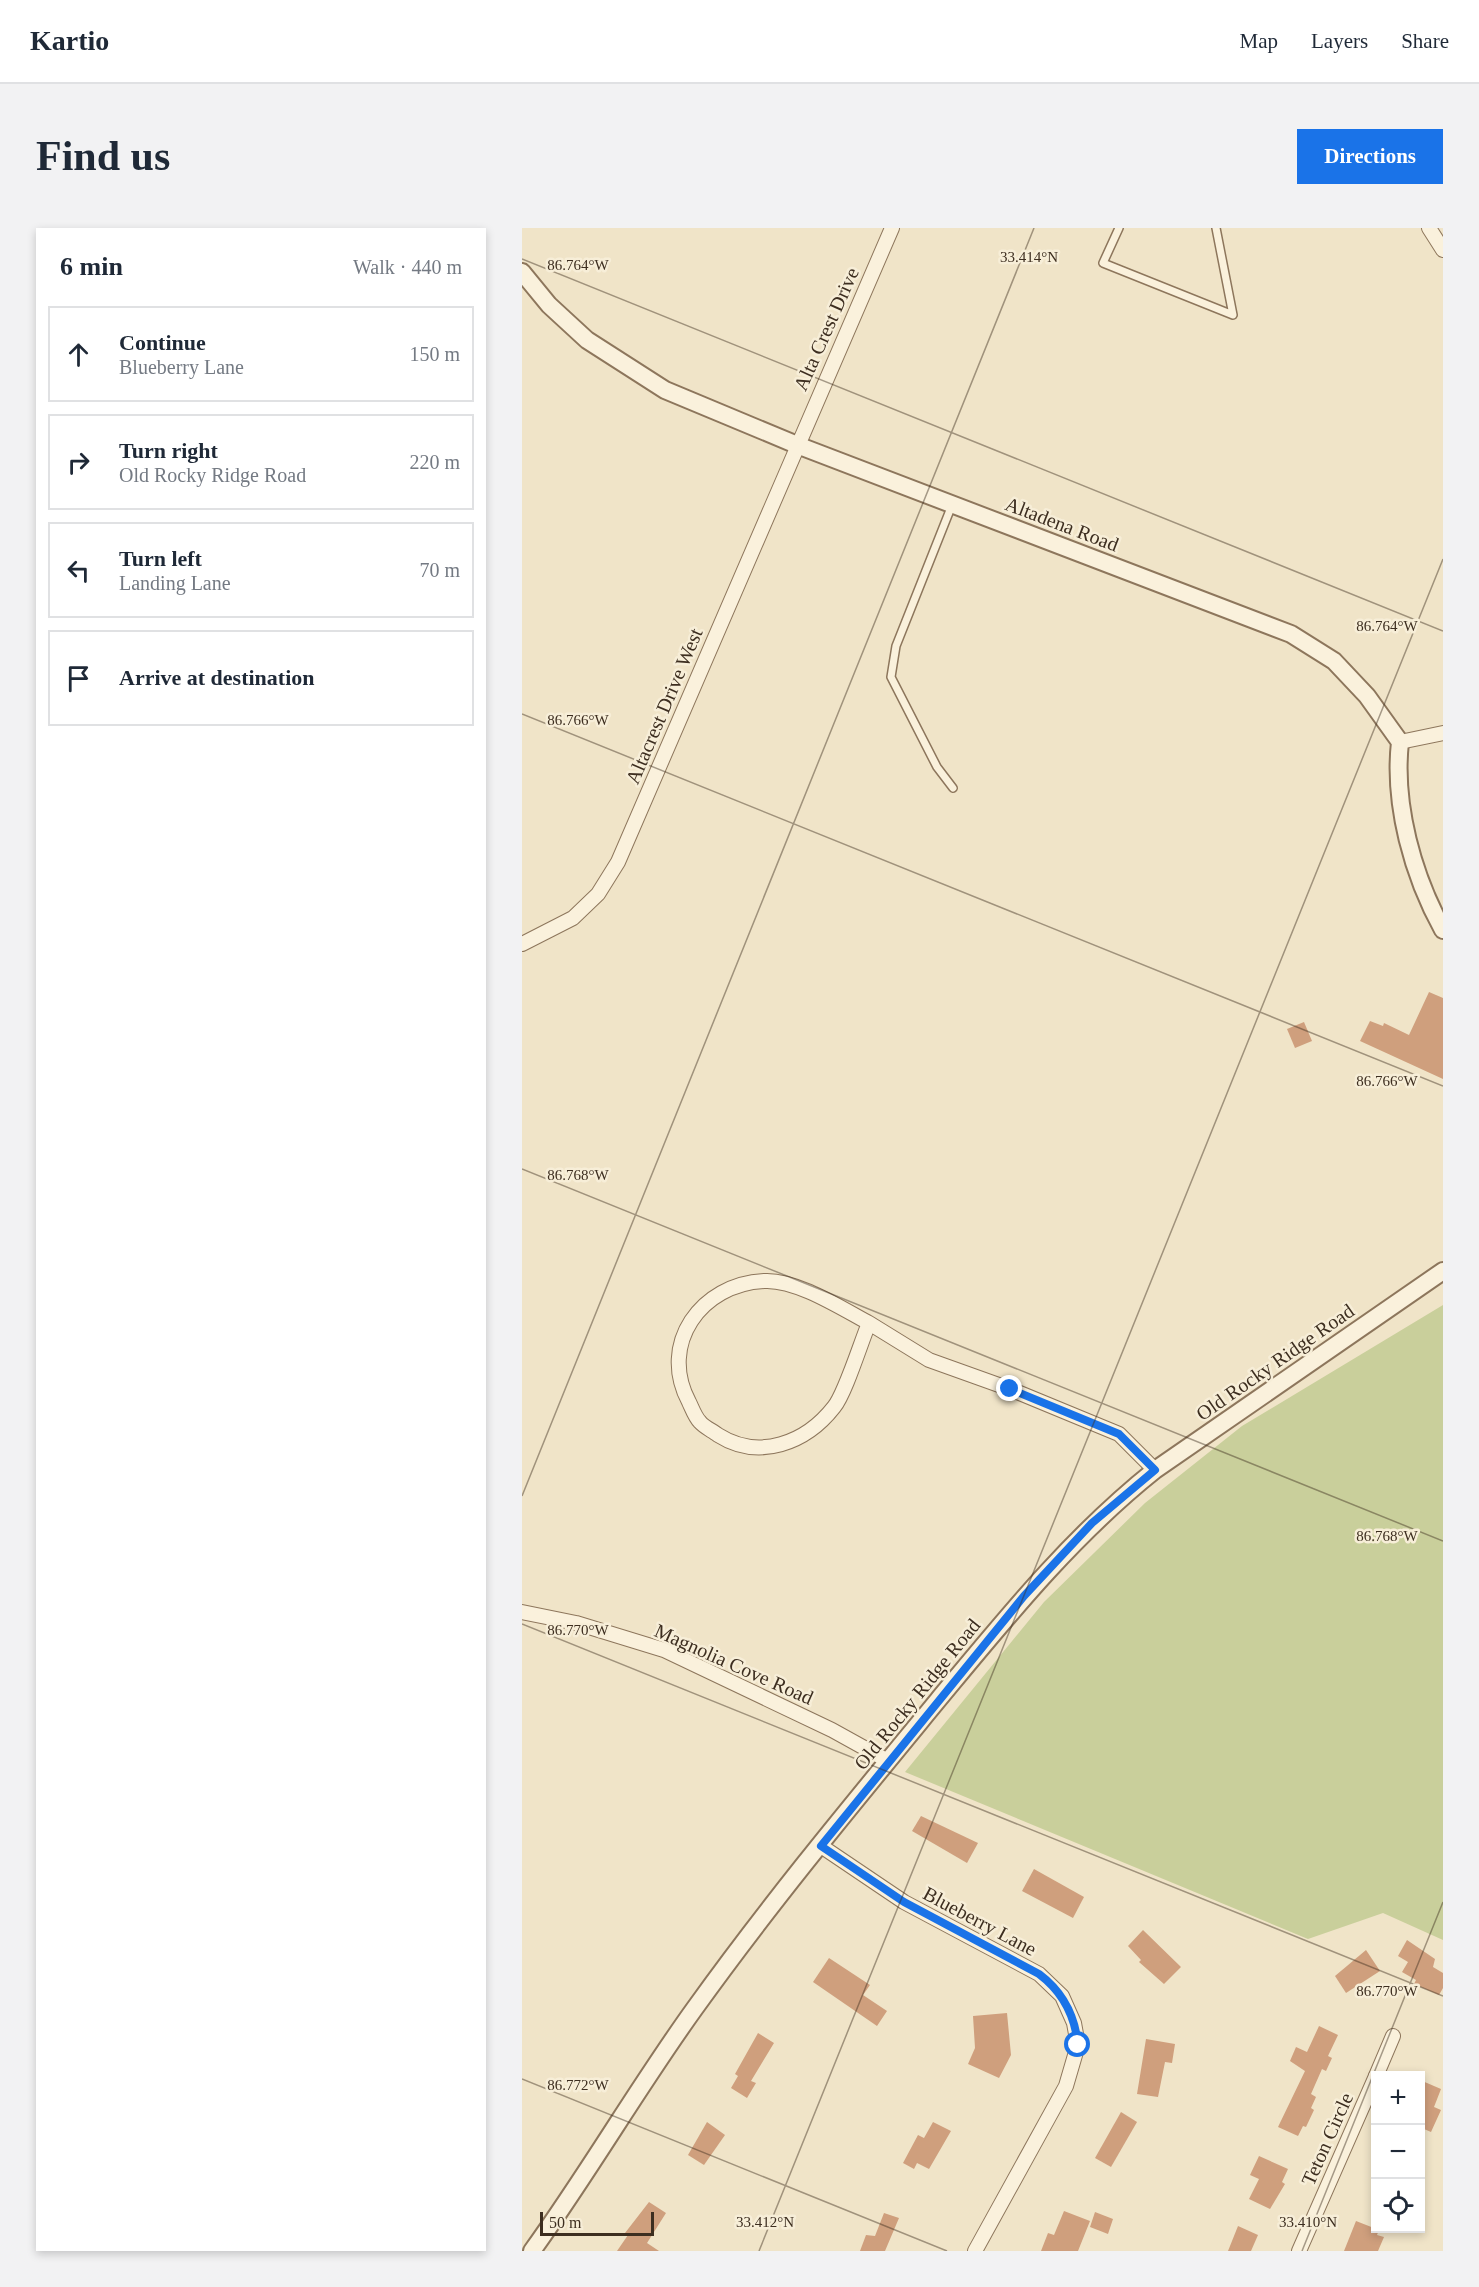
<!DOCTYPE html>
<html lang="en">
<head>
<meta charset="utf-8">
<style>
  body { margin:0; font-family:Georgia,serif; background:#f2f2f3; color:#1f2937 }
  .controls { position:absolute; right:18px; bottom:18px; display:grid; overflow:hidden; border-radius:0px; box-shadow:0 3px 9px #0003 }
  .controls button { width:54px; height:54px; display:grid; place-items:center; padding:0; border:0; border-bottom:2px solid #e0e1e3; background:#fff; color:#1f2937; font:30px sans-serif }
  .scale { position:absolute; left:18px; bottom:15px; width:114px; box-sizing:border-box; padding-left:6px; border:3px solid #3d2e20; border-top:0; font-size:16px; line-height:21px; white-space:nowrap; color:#3d2e20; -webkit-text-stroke:4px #f7eed8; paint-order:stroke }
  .stop { position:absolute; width:18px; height:18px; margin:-14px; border:4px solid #1a73e8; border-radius:50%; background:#fff }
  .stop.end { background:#1a73e8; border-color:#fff; box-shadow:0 2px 6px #0008 }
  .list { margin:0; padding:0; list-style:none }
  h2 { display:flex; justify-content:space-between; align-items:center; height:78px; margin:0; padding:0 24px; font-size:26px }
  h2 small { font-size:20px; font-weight:400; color:#747a83 }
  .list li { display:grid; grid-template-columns:39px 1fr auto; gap:18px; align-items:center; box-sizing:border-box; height:96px; margin:0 12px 12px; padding:0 12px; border:2px solid #e0e1e3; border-radius:0px }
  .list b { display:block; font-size:22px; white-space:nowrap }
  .list p { margin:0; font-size:20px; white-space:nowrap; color:#747a83 }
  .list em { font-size:20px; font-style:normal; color:#747a83 }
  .icon { flex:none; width:33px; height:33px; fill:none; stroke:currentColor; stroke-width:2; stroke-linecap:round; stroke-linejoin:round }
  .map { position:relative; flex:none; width:921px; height:2023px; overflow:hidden; border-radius:0px }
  header { display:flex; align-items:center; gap:36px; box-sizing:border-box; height:84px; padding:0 30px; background:#fff; border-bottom:2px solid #e0e1e3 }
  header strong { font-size:28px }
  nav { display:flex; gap:33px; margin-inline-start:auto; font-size:21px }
  .intro { display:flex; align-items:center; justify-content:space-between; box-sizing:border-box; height:144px; padding:0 36px }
  h1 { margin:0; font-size:42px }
  .button { padding:15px 27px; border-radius:0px; background:#1a73e8; color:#fff; font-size:21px; font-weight:700 }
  main { display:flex; gap:36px; padding:0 36px }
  aside { flex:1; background:#fff; border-radius:0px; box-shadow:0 3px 9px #0003 }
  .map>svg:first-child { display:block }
  .green { fill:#c9cf9b }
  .building { fill:#cf9f7d }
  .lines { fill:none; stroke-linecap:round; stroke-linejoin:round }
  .service-casing { stroke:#8d765c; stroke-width:10 }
  .minor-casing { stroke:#8d765c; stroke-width:16 }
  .tertiary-casing { stroke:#8d765c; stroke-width:20 }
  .service { stroke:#faf1dc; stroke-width:7 }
  .minor { stroke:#faf1dc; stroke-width:14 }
  .tertiary { stroke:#faf1dc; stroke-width:16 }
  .route { stroke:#1a73e8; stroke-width:8 }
  .ticks { fill:none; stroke:#3d2e20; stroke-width:1.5; stroke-opacity:0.45 }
  .labels { text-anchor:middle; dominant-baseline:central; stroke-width:5; stroke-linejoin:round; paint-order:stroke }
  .street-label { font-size:20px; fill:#3d2e20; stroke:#f7eed8 }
  .ticks-label { font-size:15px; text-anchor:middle; fill:#3d2e20; stroke:#f7eed8; stroke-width:5; stroke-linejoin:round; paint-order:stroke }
</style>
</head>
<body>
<header>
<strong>Kartio</strong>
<nav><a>Map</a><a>Layers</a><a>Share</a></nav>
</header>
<div class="intro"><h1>Find us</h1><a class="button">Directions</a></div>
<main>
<aside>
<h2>6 min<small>Walk · 440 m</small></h2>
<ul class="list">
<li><svg class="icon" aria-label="ahead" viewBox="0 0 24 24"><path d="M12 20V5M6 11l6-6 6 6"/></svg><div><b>Continue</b><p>Blueberry Lane</p></div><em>150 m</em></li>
<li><svg class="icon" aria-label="right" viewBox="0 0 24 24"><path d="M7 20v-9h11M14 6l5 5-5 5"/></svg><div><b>Turn right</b><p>Old Rocky Ridge Road</p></div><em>220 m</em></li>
<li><svg class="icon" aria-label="left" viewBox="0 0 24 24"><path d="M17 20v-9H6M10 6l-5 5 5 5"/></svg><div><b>Turn left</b><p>Landing Lane</p></div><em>70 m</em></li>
<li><svg class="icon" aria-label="arrive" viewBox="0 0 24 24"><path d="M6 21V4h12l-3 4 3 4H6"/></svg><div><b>Arrive at destination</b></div></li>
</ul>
</aside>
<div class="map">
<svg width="921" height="2023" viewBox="0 0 921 2023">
  <rect width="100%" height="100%" fill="#f0e4c8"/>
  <polygon class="green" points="921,1077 921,1712 861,1685 786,1711 383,1544 522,1374 623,1275 720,1198"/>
  <g class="building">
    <polygon points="907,764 921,770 921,851 838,813 848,793 861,798 862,795 887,807"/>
    <polygon points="782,794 790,813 773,820 765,801"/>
    <polygon points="399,1588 456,1615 445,1635 390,1603"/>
    <polygon points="512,1641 562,1669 551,1690 500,1663"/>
    <polygon points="621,1702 659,1739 642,1756 617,1734 619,1732 606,1718"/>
    <polygon points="885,1712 913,1731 911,1739 921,1745 921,1760 917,1767 892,1756 894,1752 880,1744 886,1734 876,1728"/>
    <polygon points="844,1722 858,1743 824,1765 813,1748"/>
    <polygon points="307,1730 348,1757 341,1767 365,1783 355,1798 291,1754"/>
    <polygon points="485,1785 489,1827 477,1850 446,1836 453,1820 451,1788"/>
    <polygon points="797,1798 816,1807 806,1828 810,1830 804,1843 800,1841 789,1866 794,1869 789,1880 792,1882 784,1899 781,1898 776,1908 756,1899 783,1843 768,1833 774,1819 785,1824"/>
    <polygon points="236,1805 252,1815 229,1853 234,1855 225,1870 209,1860 216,1848 213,1846"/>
    <polygon points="624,1811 653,1816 650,1835 643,1834 636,1869 615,1866"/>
    <polygon points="898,1852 919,1861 912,1879 919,1882 909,1904 902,1901 898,1909"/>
    <polygon points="599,1884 615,1894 589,1939 573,1930"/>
    <polygon points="185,1894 203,1907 182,1937 166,1927"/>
    <polygon points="411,1894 429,1903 407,1941 395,1935 392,1941 381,1935 396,1907 402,1910"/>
    <polygon points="737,1928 766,1941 760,1954 763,1956 748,1981 727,1971 737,1951 728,1947"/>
    <polygon points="127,1974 144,1985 125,2015 137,2023 95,2023 106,2007 103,2005"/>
    <polygon points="542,1983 568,1993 556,2023 519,2023 526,2005 532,2007"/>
    <polygon points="573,1984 591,1991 586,2006 568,1999"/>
    <polygon points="362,1985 377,1990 363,2023 338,2023 344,2007 353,2008"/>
    <polygon points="834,1993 857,2002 855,2007 862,2009 856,2023 822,2023"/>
    <polygon points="716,1998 736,2007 729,2023 706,2023"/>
  </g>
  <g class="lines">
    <defs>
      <g id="service">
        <polyline points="597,0 581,35 711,87 694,0"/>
        <polyline points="430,277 374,418 369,449 415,539 431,560"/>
      </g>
      <g id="minor">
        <polyline points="907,0 921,22"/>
        <polyline points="878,514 921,505"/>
        <polyline points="0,716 51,690 76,666 96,634 370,0"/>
        <path d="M 347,1095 C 319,1080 274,1051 242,1053 C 179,1056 136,1116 167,1174 C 170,1180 173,1189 178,1194 C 182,1199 191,1203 196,1207 C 237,1233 284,1215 312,1179 C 323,1166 339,1114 347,1095 L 407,1132 L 488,1161 L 597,1206 L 633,1242"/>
        <polyline points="0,1384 54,1395 142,1422 310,1502 366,1533"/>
        <polyline points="299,1618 382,1674 517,1746 540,1768 552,1795 556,1817 544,1858 453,2023"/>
        <polyline points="854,1848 871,1808"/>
        <polyline points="777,2023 854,1848"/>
      </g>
      <g id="tertiary">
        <path d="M 0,44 L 27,77 L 65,112 L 143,162 L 275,217 L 769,406 L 812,433 L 845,468 L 878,514 C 871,577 891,648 921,702"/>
        <path d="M 10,2023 C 67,1944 116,1859 173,1780 C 249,1674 333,1573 416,1472 C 484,1390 549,1309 633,1242 L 921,1043"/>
      </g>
    </defs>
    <use href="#service" class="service-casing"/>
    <use href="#minor" class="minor-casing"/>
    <use href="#tertiary" class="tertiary-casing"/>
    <use href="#service" class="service"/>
    <use href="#minor" class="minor"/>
    <use href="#tertiary" class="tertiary"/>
  </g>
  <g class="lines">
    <path class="route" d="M 488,1161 L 597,1206 L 633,1242 L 570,1295 L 502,1368 L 299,1618 L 382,1674 L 517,1746 C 541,1764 553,1787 556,1817"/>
  </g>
  <path class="ticks" d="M 0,31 L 921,403M 0,486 L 921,858M 0,941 L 921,1313M 0,1268 L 512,0M 0,1396 L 921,1768M 0,1851 L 425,2023M 237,2023 L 921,331M 780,2023 L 921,1674"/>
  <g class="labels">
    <g class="street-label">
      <text transform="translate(304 101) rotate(-66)">Alta Crest Drive</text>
      <text transform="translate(540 296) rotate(21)">Altadena Road</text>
      <text transform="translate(142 478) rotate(-67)">Altacrest Drive West</text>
      <text transform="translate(753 1134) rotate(-35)">Old Rocky Ridge Road</text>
      <text transform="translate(212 1436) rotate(24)">Magnolia Cove Road</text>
      <text transform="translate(395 1466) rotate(-51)">Old Rocky Ridge Road</text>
      <text transform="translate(458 1693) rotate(28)">Blueberry Lane</text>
      <text transform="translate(805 1911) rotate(-66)">Teton Circle</text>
    </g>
  </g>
  <g class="ticks-label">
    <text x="507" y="34">33.414°N</text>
    <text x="56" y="42">86.764°W</text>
    <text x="865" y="403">86.764°W</text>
    <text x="56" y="497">86.766°W</text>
    <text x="865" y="858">86.766°W</text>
    <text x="56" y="952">86.768°W</text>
    <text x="865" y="1313">86.768°W</text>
    <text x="56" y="1407">86.770°W</text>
    <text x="865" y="1768">86.770°W</text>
    <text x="56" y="1862">86.772°W</text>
    <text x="243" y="1999">33.412°N</text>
    <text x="786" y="1999">33.410°N</text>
  </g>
</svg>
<div class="controls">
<button>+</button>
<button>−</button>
<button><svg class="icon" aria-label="locate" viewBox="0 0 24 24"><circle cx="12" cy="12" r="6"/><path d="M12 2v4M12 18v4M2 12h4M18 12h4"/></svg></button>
</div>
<div class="scale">50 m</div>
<div class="stop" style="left:556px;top:1817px"></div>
<div class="stop end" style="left:488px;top:1161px"></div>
</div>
</main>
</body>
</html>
